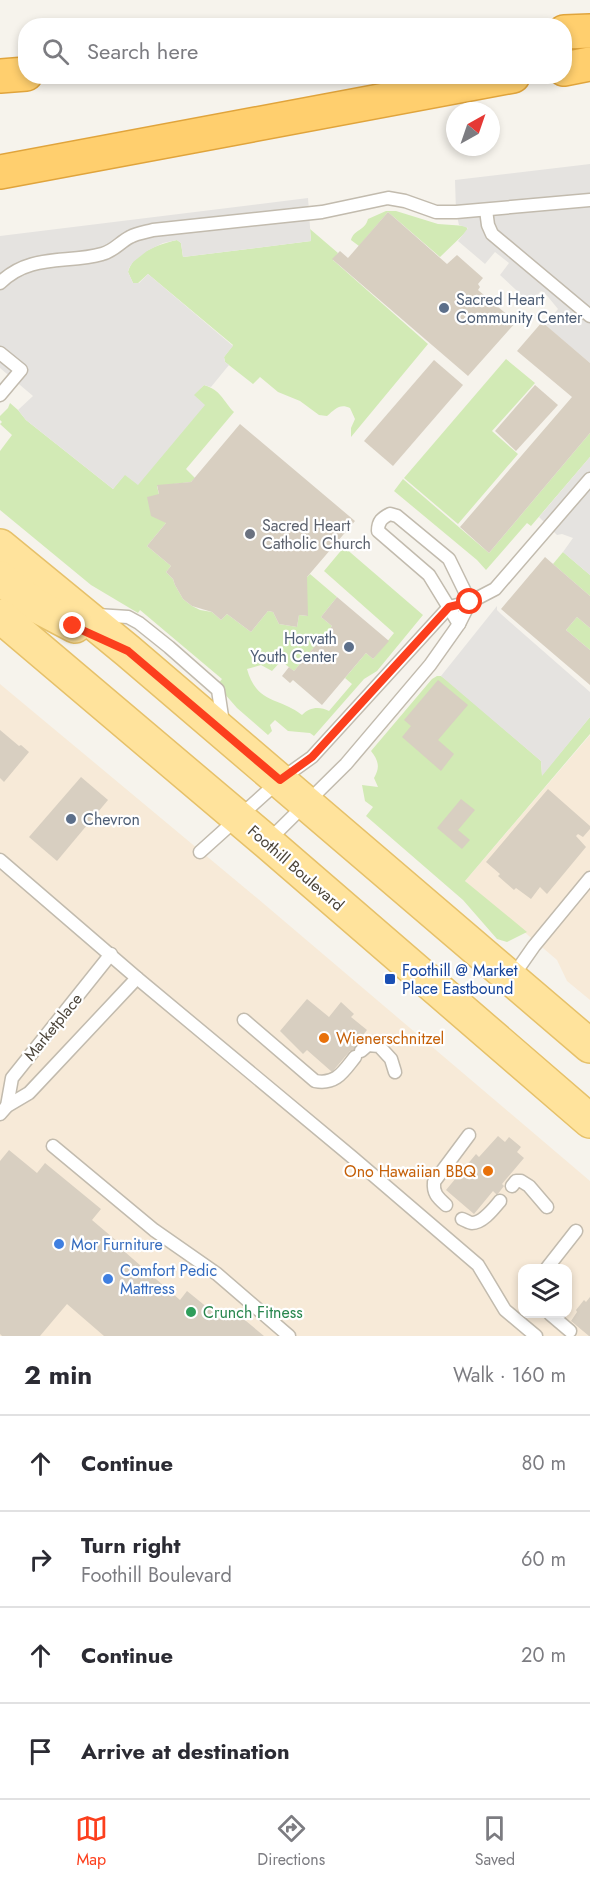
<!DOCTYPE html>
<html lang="en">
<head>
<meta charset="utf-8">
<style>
  body { margin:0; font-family:Jost,sans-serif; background:#f2f2f3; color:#2b2b33 }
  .controls { position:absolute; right:18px; bottom:18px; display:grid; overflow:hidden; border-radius:12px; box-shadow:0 3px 9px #0003 }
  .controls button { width:54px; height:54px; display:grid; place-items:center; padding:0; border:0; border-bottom:2px solid #e1e1e2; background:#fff; color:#2b2b33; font:30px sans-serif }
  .compass { position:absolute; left:446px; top:102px; width:54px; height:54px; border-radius:50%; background:#fff; box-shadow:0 3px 9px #0003; rotate:40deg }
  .stop { position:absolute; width:18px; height:18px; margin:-14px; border:4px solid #fc3f1d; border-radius:50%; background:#fff }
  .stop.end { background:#fc3f1d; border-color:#fff; box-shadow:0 2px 6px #0008 }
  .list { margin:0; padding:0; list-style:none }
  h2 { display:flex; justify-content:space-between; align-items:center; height:78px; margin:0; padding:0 24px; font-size:26px }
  h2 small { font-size:20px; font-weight:400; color:#7c7c81 }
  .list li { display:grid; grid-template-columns:39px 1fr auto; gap:18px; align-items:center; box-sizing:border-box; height:96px; padding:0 24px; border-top:2px solid #e1e1e2 }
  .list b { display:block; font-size:22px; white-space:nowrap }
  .list p { margin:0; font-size:20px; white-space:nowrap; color:#7c7c81 }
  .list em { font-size:20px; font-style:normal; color:#7c7c81 }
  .icon { flex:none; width:33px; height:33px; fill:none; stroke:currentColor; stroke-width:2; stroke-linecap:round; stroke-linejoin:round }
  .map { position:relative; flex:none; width:590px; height:1336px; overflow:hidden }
  .search { position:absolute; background:#fff; box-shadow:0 3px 9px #0003; left:18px; right:18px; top:18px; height:66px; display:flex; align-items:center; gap:15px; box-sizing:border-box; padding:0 21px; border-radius:24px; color:#7c7c81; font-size:22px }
  .sheet { height:462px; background:#fff }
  nav { display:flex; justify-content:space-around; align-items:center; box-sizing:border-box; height:84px; border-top:2px solid #e1e1e2; background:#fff; font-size:16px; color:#7c7c81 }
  nav a { display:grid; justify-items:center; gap:3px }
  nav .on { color:#fc3f1d }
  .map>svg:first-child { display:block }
  .commercial { fill:#f7ead8; fill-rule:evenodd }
  .green { fill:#d2eab5 }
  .parking { fill:#e5e3e0 }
  .building { fill:#d8cfc1 }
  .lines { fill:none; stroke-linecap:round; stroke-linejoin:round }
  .lane-casing { stroke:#c2bbae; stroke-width:15 }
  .primary-casing { stroke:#e6c16a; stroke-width:36 }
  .highway-casing { stroke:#e0a43c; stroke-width:36 }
  .lane { stroke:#fff; stroke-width:12 }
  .primary { stroke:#ffe39c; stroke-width:33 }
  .highway { stroke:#ffcf6e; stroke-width:33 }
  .route { stroke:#fc3f1d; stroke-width:8 }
  .service-dot { fill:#5c6f8a; stroke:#fff; stroke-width:2 }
  .worship-dot { fill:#6b7280; stroke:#fff; stroke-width:2 }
  .transit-dot { fill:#1a4fb4; stroke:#fff; stroke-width:2 }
  .food-dot { fill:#e8710a; stroke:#fff; stroke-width:2 }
  .shop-dot { fill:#3f7fe0; stroke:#fff; stroke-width:2 }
  .leisure-dot { fill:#2e9e5b; stroke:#fff; stroke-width:2 }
  .labels { text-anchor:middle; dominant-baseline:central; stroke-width:4.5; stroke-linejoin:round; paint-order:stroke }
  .service-label { font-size:16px; fill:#4e5e75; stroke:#fff; text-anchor:start }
  .worship-label { font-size:16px; fill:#5b616d; stroke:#fff; text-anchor:start }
  .street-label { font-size:16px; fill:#4b4439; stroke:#fff }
  .transit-label { font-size:16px; fill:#164399; stroke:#fff; text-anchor:start }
  .food-label { font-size:16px; fill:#c56008; stroke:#fff; text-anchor:start }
  .shop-label { font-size:16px; fill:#366cbe; stroke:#fff; text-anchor:start }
  .leisure-label { font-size:16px; fill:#27864d; stroke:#fff; text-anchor:start }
</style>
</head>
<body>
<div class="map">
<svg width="590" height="1336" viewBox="0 0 590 1336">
  <rect width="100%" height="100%" fill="#f6f3ec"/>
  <g class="commercial">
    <path d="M 0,684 L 257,898 L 590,1181 L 590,1336 L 0,1336 ZM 522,1268 L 568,1268 L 568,1314 L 522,1314 Z"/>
    <polygon points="590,735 590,1000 567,981 557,960 465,881"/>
  </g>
  <g class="green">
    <path d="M 386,211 L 396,211 L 438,224 L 466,226 L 468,230 L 440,257 L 388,212 L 359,246 L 351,240 C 354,229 365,231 368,219 Z"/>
    <path d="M 310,229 L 338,253 L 333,260 L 428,344 L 351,437 L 351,428 L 355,419 L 350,408 C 340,403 335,409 327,416 L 319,415 L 300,401 L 278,392 L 260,377 L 253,384 L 225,362 L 224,357 L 233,345 L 148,274 L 137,284 L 133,283 L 128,272 C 133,252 160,244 177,240 L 181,243 L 183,257 L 311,241 Z"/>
    <polygon points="506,359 535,383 492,431 518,454 458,524 404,478"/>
    <path d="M 204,385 C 221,390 223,401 234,412 L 186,469 L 195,478 L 191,482 L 157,486 L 166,523 L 147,546 L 171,566 L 166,572 L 173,579 L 175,585 L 183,599 L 192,606 L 200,610 L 212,612 L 221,620 L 227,614 L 251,632 L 268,611 L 273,612 L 279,624 L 297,627 L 299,615 L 307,616 L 307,577 L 310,574 L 337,597 L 321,617 L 332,626 L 294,671 L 281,661 L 272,671 L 261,665 L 247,669 C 257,705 280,697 302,715 C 309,707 320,706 329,711 L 352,684 L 345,678 L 366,653 L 373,659 L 394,633 L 324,571 L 344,547 L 423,615 L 377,671 L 364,679 L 314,736 L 310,733 L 288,731 L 275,720 L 270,725 L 272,731 L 268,735 L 237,708 L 217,685 L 222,679 L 140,610 L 138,613 L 91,585 L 0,510 L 0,451 L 12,435 L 0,424 L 2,422 L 0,420 L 0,416 L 8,408 L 10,403 L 18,410 L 26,420 L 113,489 L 125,474 L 138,484 L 204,405 L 193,395 Z"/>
    <polygon points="590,433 590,457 531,526 527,523 486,570 477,560 394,491 403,479 489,553"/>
    <polygon points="563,552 590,575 590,596 553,564"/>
    <polygon points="577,617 590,628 590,650 566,630"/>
    <path d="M 437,676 L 441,676 L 448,681 L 541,761 L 542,775 L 590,717 L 590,734 L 465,881 L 527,932 L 507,942 L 497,939 L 463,900 L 366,816 L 373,807 L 365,801 L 362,785 L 378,787 L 374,778 C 380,768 379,761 371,751 L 432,679 Z"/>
  </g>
  <g class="parking">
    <polygon points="590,164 590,363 545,325 558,309 544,292 541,291 530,303 500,275 509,263 495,252 485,264 458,241 468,228 459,225 456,212 455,180"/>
    <polygon points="308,198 311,241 183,257 181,243 177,240 163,243 147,251 133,262 129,268 128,272 133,283 139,283 148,274 233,346 224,357 225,362 229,365 211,387 204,385 194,395 205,405 138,485 125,475 113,489 26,420 18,410 33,396 0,368 0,236"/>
    <polygon points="590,457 590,575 563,552 573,538 562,534 557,535 539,517"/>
    <polygon points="497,606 497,610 501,614 590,692 590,717 542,776 541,761 441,676"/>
  </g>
  <g class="building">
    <polygon points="388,212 447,264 457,255 483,278 478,284 480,287 478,290 516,322 468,376 332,259 340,251 348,258"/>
    <polygon points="542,322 590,363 590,433 489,553 460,527 572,397 517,351"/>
    <polygon points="434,360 463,385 393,466 364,441"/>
    <polygon points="535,385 558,405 516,451 495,431"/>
    <polygon points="240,424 355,521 307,577 308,616 299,615 297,627 279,624 273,612 268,611 251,632 227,614 221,620 212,612 192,606 183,599 175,585 173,579 166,572 171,566 147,546 166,523 151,516 147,497 159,494 157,485 191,482"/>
    <polygon points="545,557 590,596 590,628 577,617 566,630 590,650 590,685 501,609"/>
    <polygon points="337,597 389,641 373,659 366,653 322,705 293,680 290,683 282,676 289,667 294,671 332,626 321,617"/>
    <polygon points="438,680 468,705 438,740 454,754 441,771 402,737 411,726 404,720"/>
    <polygon points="0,730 19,746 21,745 29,752 4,782 0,778"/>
    <polygon points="81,777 108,800 57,861 29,837"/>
    <polygon points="548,789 590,826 590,829 583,837 578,834 576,836 586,847 547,894 540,887 531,899 516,888 514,890 498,876 500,874 486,862"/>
    <polygon points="461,799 475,810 458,830 470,840 462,849 437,828"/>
    <polygon points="307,999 329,1017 341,1002 354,1014 351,1017 367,1030 355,1045 357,1047 352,1053 350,1051 332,1072 307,1050 303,1054 280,1031"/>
    <polygon points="498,1136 505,1142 509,1137 521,1147 517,1152 524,1158 502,1184 504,1186 497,1195 493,1191 474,1214 446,1190 476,1154 479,1157"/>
    <polygon points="9,1150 37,1173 45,1163 101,1209 92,1220 119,1243 117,1245 180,1300 187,1291 219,1317 222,1314 227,1319 234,1311 264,1336 104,1336 67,1304 40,1336 2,1336 0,1334 0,1161"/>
    <polygon points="590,1297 590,1336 589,1336 571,1321 577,1312 576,1310 584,1300 586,1302"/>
  </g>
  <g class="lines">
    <defs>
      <g id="lane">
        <polyline points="486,210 488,225 492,234 590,316"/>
        <path d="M 0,283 C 30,253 67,264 102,254 C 114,251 120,242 130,237 C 137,233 146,232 153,230 L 322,212 L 388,198 L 405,201 L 436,212 L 456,212 L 590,200"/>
        <polyline points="0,353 21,370 0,395"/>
        <polyline points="97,615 128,617 139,623 169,647 218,690 223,723"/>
        <path d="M 459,624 L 429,575 L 378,531 C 378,521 382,518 390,514 L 397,516 L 449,559 L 470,602"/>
        <polyline points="268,841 346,764 430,665 459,624 470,602"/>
        <polyline points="200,852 280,780 312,757 449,607 470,602 495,589 590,479"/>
        <polyline points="0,860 137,978 352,1157 478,1265 505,1310 536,1336"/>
        <polyline points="513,976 534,946 590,878"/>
        <path d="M 244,1020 L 315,1081 C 336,1085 343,1072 355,1057"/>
        <polyline points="361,1051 368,1045 379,1046 391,1059 395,1072"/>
        <polyline points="7,1106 12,1078 111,954"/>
        <polyline points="0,1114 7,1106 29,1093 137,978"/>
        <polyline points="53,1146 154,1230 217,1274 289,1336"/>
        <polyline points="512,1186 516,1181 521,1181 529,1186 547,1207"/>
        <path d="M 446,1205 C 437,1197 433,1193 434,1182 L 469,1135"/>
        <path d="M 462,1219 C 465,1220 469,1223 472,1223 C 483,1223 494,1208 500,1201"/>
        <polyline points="547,1268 576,1231"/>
        <polyline points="550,1314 570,1331"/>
      </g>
      <g id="primary">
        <polyline points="0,546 128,651 590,1046"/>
        <polyline points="0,578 35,605 75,626"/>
        <polyline points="0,616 267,842 590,1121"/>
      </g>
      <g id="highway">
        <polyline points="564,32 590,31"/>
        <polyline points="564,69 590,64"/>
        <polyline points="0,76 26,74"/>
        <polyline points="0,172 513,76"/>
      </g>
    </defs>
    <use href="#lane" class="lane-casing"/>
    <use href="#primary" class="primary-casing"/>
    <use href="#highway" class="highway-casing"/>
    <use href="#lane" class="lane"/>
    <use href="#primary" class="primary"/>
    <use href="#highway" class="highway"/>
  </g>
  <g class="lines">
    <polyline class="route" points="73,626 128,651 280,780 312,757 449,607 470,602"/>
  </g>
  <g class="service-dot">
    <circle cx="444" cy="308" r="6"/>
    <circle cx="349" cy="647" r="6"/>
    <circle cx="71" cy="819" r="6"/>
  </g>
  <circle class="worship-dot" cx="250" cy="534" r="6"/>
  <rect class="transit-dot" x="384" y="973" width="12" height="12" rx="3"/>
  <g class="food-dot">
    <circle cx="324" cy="1038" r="6"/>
    <circle cx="488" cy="1171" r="6"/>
  </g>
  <g class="shop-dot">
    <circle cx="59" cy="1244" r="6"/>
    <circle cx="108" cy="1279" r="6"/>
  </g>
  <circle class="leisure-dot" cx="191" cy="1312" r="6"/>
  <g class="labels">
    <g class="service-label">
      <text x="456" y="299">Sacred Heart<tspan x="456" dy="18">Community Center</tspan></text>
      <text x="337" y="638" text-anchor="end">Horvath<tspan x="337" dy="18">Youth Center</tspan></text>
      <text x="83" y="819">Chevron</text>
    </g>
    <g class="worship-label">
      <text x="262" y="525">Sacred Heart<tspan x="262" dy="18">Catholic Church</tspan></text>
    </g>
    <g class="street-label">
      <text transform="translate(296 868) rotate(41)">Foothill Boulevard</text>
      <text transform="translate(53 1027) rotate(-51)">Marketplace</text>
    </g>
    <g class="transit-label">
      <text x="402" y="970">Foothill @ Market<tspan x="402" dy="18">Place Eastbound</tspan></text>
    </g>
    <g class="food-label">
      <text x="336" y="1038">Wienerschnitzel</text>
      <text x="476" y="1171" text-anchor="end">Ono Hawaiian BBQ</text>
    </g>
    <g class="shop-label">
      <text x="71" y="1244">Mor Furniture</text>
      <text x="120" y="1270">Comfort Pedic<tspan x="120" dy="18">Mattress</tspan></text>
    </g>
    <g class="leisure-label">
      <text x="203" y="1312">Crunch Fitness</text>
    </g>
  </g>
</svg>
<div class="controls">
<button><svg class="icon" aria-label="layers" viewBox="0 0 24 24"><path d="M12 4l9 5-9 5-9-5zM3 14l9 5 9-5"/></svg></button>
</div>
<svg class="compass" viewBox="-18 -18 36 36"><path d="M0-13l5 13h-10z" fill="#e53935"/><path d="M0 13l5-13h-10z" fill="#7c7c81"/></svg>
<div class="stop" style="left:470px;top:602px"></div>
<div class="stop end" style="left:73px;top:626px"></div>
<div class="search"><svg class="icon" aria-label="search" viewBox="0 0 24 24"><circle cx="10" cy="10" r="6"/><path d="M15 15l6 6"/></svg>Search here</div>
</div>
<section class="sheet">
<h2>2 min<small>Walk · 160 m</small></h2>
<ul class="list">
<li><svg class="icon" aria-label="ahead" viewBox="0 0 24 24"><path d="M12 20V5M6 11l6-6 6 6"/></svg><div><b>Continue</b></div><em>80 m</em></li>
<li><svg class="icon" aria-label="right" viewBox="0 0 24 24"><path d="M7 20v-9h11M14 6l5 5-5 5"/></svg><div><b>Turn right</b><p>Foothill Boulevard</p></div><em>60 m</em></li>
<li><svg class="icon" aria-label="ahead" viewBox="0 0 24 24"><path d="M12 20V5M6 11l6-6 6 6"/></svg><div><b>Continue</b></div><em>20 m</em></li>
<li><svg class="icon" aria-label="arrive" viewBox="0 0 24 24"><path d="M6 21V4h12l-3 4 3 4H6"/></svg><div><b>Arrive at destination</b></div></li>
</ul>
</section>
<nav>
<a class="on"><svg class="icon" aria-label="map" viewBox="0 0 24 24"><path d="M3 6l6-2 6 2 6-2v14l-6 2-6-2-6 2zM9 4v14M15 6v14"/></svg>Map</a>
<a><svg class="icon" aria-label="directions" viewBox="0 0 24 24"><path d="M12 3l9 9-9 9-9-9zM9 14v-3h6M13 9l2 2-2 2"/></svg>Directions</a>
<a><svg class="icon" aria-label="saved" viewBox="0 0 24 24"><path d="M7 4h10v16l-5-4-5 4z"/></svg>Saved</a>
</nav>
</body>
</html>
